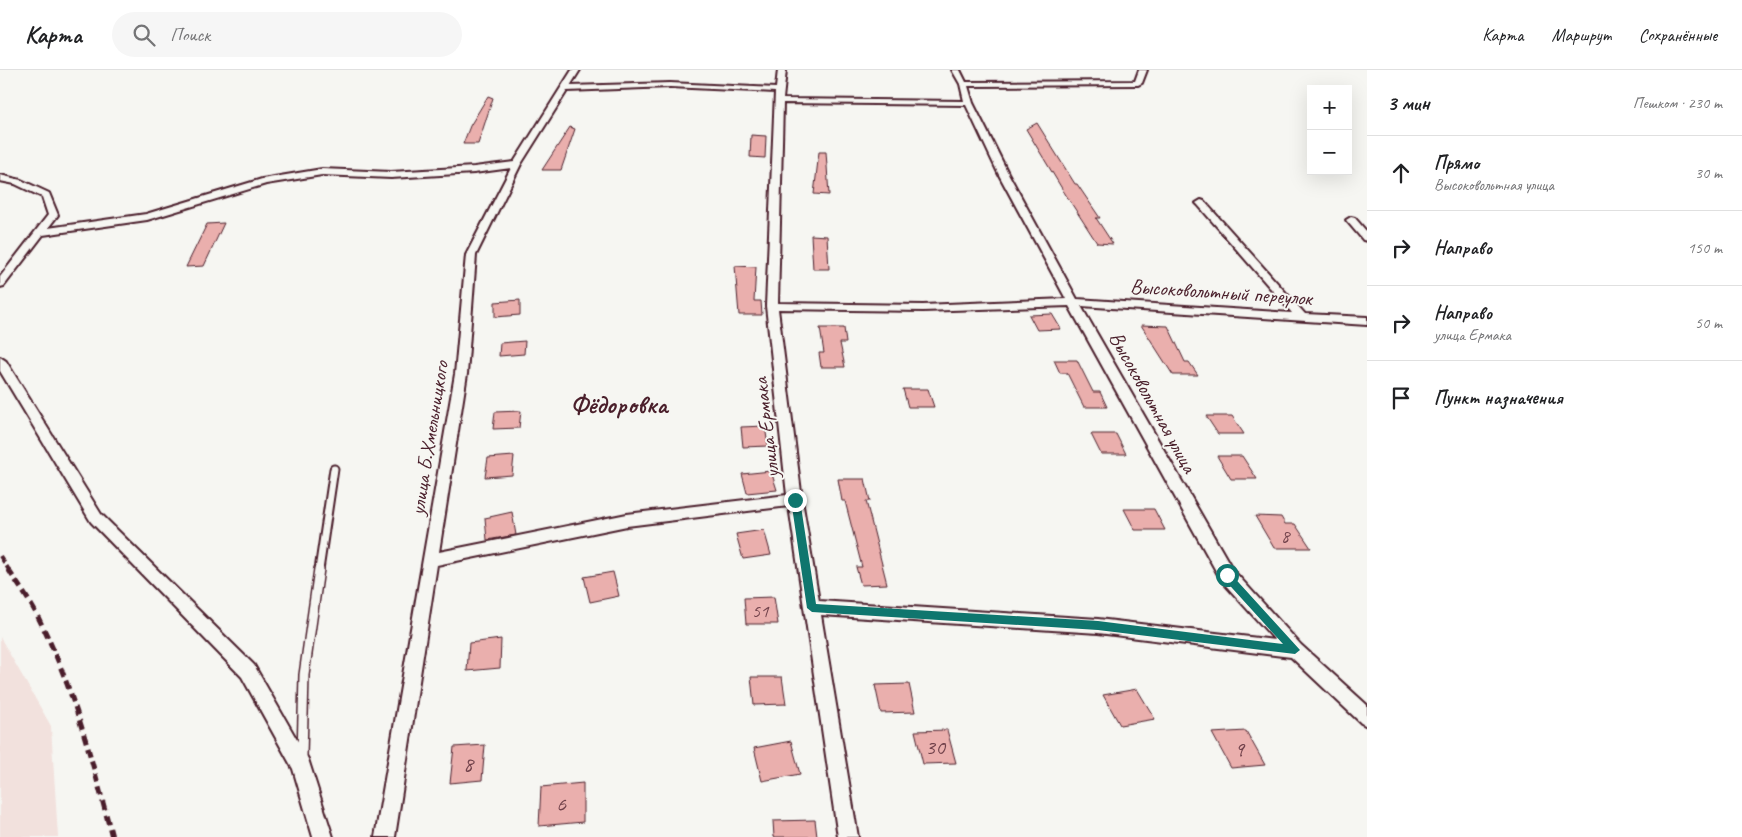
<!DOCTYPE html>
<html lang="ru">
<head>
<meta charset="utf-8">
<style>
  body { margin:0; font-family:Caveat,sans-serif; background:#f6f6f6; color:#202124 }
  .controls { position:absolute; right:15px; top:15px; display:grid; overflow:hidden; border-radius:0px; box-shadow:0 5px 20px #0002 }
  .controls button { width:45px; height:45px; display:grid; place-items:center; padding:0; border:0; border-bottom:1px solid #e0e0e0; background:#fff; color:#202124; font:25px sans-serif }
  .stop { position:absolute; width:15px; height:15px; margin:-11px; border:4px solid #0f766e; border-radius:50%; background:#fff }
  .stop.end { background:#0f766e; border-color:#fff; box-shadow:0 1px 5px #0008 }
  .list { margin:0; padding:0; list-style:none }
  h2 { display:flex; justify-content:space-between; align-items:center; height:65px; margin:0; padding:0 20px; font-size:21px }
  h2 small { font-size:16px; font-weight:400; color:#757577 }
  .list li { display:grid; grid-template-columns:32px 1fr auto; gap:15px; align-items:center; box-sizing:border-box; height:75px; padding:0 20px; border-top:1px solid #e0e0e0 }
  .list b { display:block; font-size:19px; white-space:nowrap }
  .list p { margin:0; font-size:16px; white-space:nowrap; color:#757577 }
  .list em { font-size:16px; font-style:normal; color:#757577 }
  .icon { flex:none; width:28px; height:28px; fill:none; stroke:currentColor; stroke-width:2; stroke-linecap:round; stroke-linejoin:round }
  .map { position:relative; flex:none; width:1367px; height:767px; overflow:hidden }
  header { display:flex; align-items:center; gap:30px; box-sizing:border-box; height:70px; padding:0 25px; background:#fff; border-bottom:1px solid #e0e0e0 }
  header strong { font-size:24px }
  nav { display:flex; gap:28px; margin-inline-start:auto; font-size:18px }
  .search { width:350px; height:45px; background:#f6f6f6; display:flex; align-items:center; gap:12px; box-sizing:border-box; padding:0 18px; border-radius:28px; color:#757577; font-size:19px }
  main { display:flex }
  aside { flex:1; background:#fff }
  .map>svg:first-child { display:block }
  .built { fill:#f2e1dd }
  .building { fill:#eaafad; stroke:#4a1f2b }
  .lines { fill:none; stroke-linecap:round; stroke-linejoin:round }
  .lane-far1-casing { stroke:#4a1f2b; stroke-width:11 }
  .lane-casing { stroke:#4a1f2b; stroke-width:12 }
  .street-casing { stroke:#4a1f2b; stroke-width:4 }
  .lane-far1 { stroke:#f6f6f2; stroke-width:7 }
  .lane { stroke:#f6f6f2; stroke-width:9 }
  .street { fill:#f6f6f2; fill-rule:evenodd }
  .rail-far1 { stroke:#4a1f2b; stroke-width:4; stroke-dasharray:8 4; stroke-linecap:butt }
  .rail { stroke:#4a1f2b; stroke-width:5; stroke-dasharray:9 5; stroke-linecap:butt }
  .route { fill:#0f766e }
  .labels { text-anchor:middle; dominant-baseline:central; stroke-width:4; stroke-linejoin:round; paint-order:stroke }
  .number-label { font-size:19px; fill:#72434c }
  .street-label { font-size:21px; fill:#4a1f2b; stroke:#f6f6f2 }
  .near-number-label { font-size:22px; fill:#72434c }
  .district-label { font-size:26px; font-weight:bold; fill:#4a1f2b; stroke:#f6f6f2 }
</style>
</head>
<body>
<header>
<strong>Карта</strong>
<div class="search"><svg class="icon" aria-label="search" viewBox="0 0 24 24"><circle cx="10" cy="10" r="6"/><path d="M15 15l6 6"/></svg>Поиск</div>
<nav><a>Карта</a><a>Маршрут</a><a>Сохранённые</a></nav>
</header>
<main>
<div class="map">
<svg width="1367" height="767" viewBox="0 0 1367 767">
  <rect width="100%" height="100%" fill="#f6f6f2"/>
  <filter id="ink" filterUnits="userSpaceOnUse"><feTurbulence type="fractalNoise" baseFrequency=".02" numOctaves="2"/><feDisplacementMap in="SourceGraphic" scale="10" xChannelSelector="R" yChannelSelector="G"/><feConvolveMatrix kernelMatrix="1 2 1 2 8 2 1 2 1" color-interpolation-filters="sRGB"/></filter>
  <g filter="url(#ink)">
    <polygon class="built" points="0,567 51,656 58,767 0,767"/>
    <g class="building">
      <polygon points="488,26 493,28 478,74 463,74 470,56"/>
      <polygon points="1037,53 1075,114 1077,114 1100,148 1096,148 1113,174 1097,173 1064,122 1026,59"/>
      <polygon points="570,57 575,59 561,100 542,100"/>
      <polygon points="751,65 766,66 765,88 750,87"/>
      <polygon points="819,82 826,82 829,125 814,124"/>
      <polygon points="224,153 204,196 186,197 207,154"/>
      <polygon points="811,165 827,166 829,199 813,199"/>
      <polygon points="735,196 756,197 754,231 761,231 762,245 739,245"/>
      <polygon points="520,230 520,245 495,247 495,232"/>
      <polygon points="1052,244 1061,259 1037,260 1029,245"/>
      <polygon points="1141,255 1168,256 1185,292 1189,292 1198,305 1173,305"/>
      <polygon points="820,258 844,258 846,273 840,273 845,297 821,297 819,283 824,283"/>
      <polygon points="525,271 524,284 499,286 500,273"/>
      <polygon points="1054,290 1077,290 1093,322 1100,322 1107,337 1084,337 1067,303 1060,303"/>
      <polygon points="903,319 928,319 934,337 908,337"/>
      <polygon points="521,341 519,358 493,359 495,342"/>
      <polygon points="1206,346 1232,346 1244,364 1218,364"/>
      <polygon points="765,356 768,376 743,377 741,357"/>
      <polygon points="1091,364 1116,364 1126,384 1101,384"/>
      <polygon points="514,386 512,405 485,407 488,388"/>
      <polygon points="1217,386 1242,386 1257,409 1231,409"/>
      <polygon points="771,401 777,420 747,423 742,404"/>
      <polygon points="838,409 865,409 870,431 866,431 887,514 861,515 856,497 862,497 845,431 842,431"/>
      <polygon points="1124,439 1154,439 1165,460 1135,460"/>
      <polygon points="512,442 516,465 487,470 485,448"/>
      <polygon points="1255,446 1281,447 1285,454 1295,454 1311,478 1274,478"/>
      <polygon points="764,460 771,485 743,489 736,464"/>
      <polygon points="613,502 619,526 590,532 584,507"/>
      <polygon points="774,527 778,554 746,554 744,528"/>
      <polygon points="501,569 500,598 467,601 469,573"/>
      <polygon points="751,607 782,607 786,634 754,635"/>
      <polygon points="909,614 915,642 881,643 875,615"/>
      <polygon points="1137,619 1155,649 1120,655 1103,625"/>
      <polygon points="947,660 956,693 923,694 915,661"/>
      <polygon points="1246,661 1265,695 1231,698 1212,663"/>
      <polygon points="791,671 800,704 762,711 754,678"/>
      <polygon points="485,675 482,710 450,713 454,677"/>
      <polygon points="583,713 583,752 539,756 541,717"/>
      <polygon points="815,750 817,767 774,767 773,751"/>
    </g>
    <g class="lines">
      <defs>
        <polyline id="lane-far1" points="319,500 334,399"/>
        <polyline id="lane" points="302,686 304,605 319,499"/>
        <g id="street">
          <path d="M 572,0 L 580,0 L 570,16 L 670,13 L 776,18 L 778,0 L 786,0 L 783,29 L 964,31 L 960,14 L 952,0 L 960,0 L 966,12 L 1135,11 L 1139,0 L 1147,0 L 1142,13 L 1138,15 L 968,16 L 973,33 L 1008,103 L 1077,229 L 1292,243 L 1198,135 L 1196,133 L 1201,130 L 1204,131 L 1305,244 L 1367,247 L 1367,255 L 1081,236 L 1233,500 L 1301,575 L 1367,635 L 1367,656 L 1361,653 L 1291,587 L 1098,563 L 821,545 L 858,767 L 838,767 L 789,436 L 627,456 L 437,495 L 395,767 L 375,767 L 455,304 L 466,185 L 511,98 L 474,103 L 391,108 L 322,105 L 266,114 L 147,150 L 43,165 L 4,216 L 0,217 L 0,207 L 48,145 L 42,127 L 15,114 L 0,111 L 0,105 L 21,110 L 49,123 L 58,145 L 48,158 L 146,144 L 262,109 L 322,99 L 391,102 L 474,97 L 514,92 ZM 670,17 L 775,22 L 766,236 L 787,425 L 627,444 L 439,482 L 467,304 L 476,185 L 521,94 L 567,21 ZM 783,33 L 966,35 L 998,103 L 1066,229 L 923,235 L 778,233 ZM 1069,236 L 1221,510 L 1275,570 L 1098,549 L 819,531 L 802,430 L 778,239 L 923,241 Z"/>
          <polygon points="1351,147 1355,148 1367,162 1367,171 1363,170 1346,150"/>
          <polygon points="0,287 6,291 101,444 254,595 308,689 333,767 313,767 293,699 242,607 91,452 0,301"/>
        </g>
      </defs>
      <use href="#lane-far1" class="lane-far1-casing"/>
      <use href="#lane" class="lane-casing"/>
      <use href="#street" class="street-casing"/>
      <use href="#lane-far1" class="lane-far1"/>
      <use href="#lane" class="lane"/>
      <use href="#street" class="street"/>
      <polyline class="rail-far1" points="0,486 9,500"/>
      <path class="rail" d="M 8,499 C 19,516 31,532 40,551 C 74,619 93,694 112,767"/>
    </g>
  </g>
  <polygon class="route" points="795,427 800,430 816,534 1098,551 1283,574 1223,508 1222,505 1227,501 1230,503 1300,580 1295,584 1098,560 812,542 807,538 791,430"/>
  <g class="labels">
    <g class="number-label">
      <text x="1285" y="466">8</text>
      <text x="760" y="541">51</text>
    </g>
    <g class="street-label">
      <text transform="translate(1221 222) rotate(4)">Высоковольтный переулок</text>
      <text transform="translate(1153 332) rotate(61)">Высоковольтная улица</text>
      <text transform="translate(766 358) rotate(-97)">улица Ермака</text>
      <text transform="translate(429 368) rotate(-81)">улица Б.Хмельницкого</text>
    </g>
    <g class="near-number-label">
      <text x="935" y="677">30</text>
      <text x="1239" y="679">9</text>
      <text x="468" y="694">8</text>
      <text x="561" y="734">6</text>
    </g>
    <g class="district-label">
      <text x="619" y="334">Фёдоровка</text>
    </g>
  </g>
</svg>
<div class="controls">
<button>+</button>
<button>−</button>
</div>
<div class="stop" style="left:1227px;top:505px"></div>
<div class="stop end" style="left:795px;top:430px"></div>
</div>
<aside>
<h2>3 мин<small>Пешком · 230 m</small></h2>
<ul class="list">
<li><svg class="icon" aria-label="ahead" viewBox="0 0 24 24"><path d="M12 20V5M6 11l6-6 6 6"/></svg><div><b>Прямо</b><p>Высоковольтная улица</p></div><em>30 m</em></li>
<li><svg class="icon" aria-label="right" viewBox="0 0 24 24"><path d="M7 20v-9h11M14 6l5 5-5 5"/></svg><div><b>Направо</b></div><em>150 m</em></li>
<li><svg class="icon" aria-label="right" viewBox="0 0 24 24"><path d="M7 20v-9h11M14 6l5 5-5 5"/></svg><div><b>Направо</b><p>улица Ермака</p></div><em>50 m</em></li>
<li><svg class="icon" aria-label="arrive" viewBox="0 0 24 24"><path d="M6 21V4h12l-3 4 3 4H6"/></svg><div><b>Пункт назначения</b></div></li>
</ul>
</aside>
</main>
</body>
</html>
